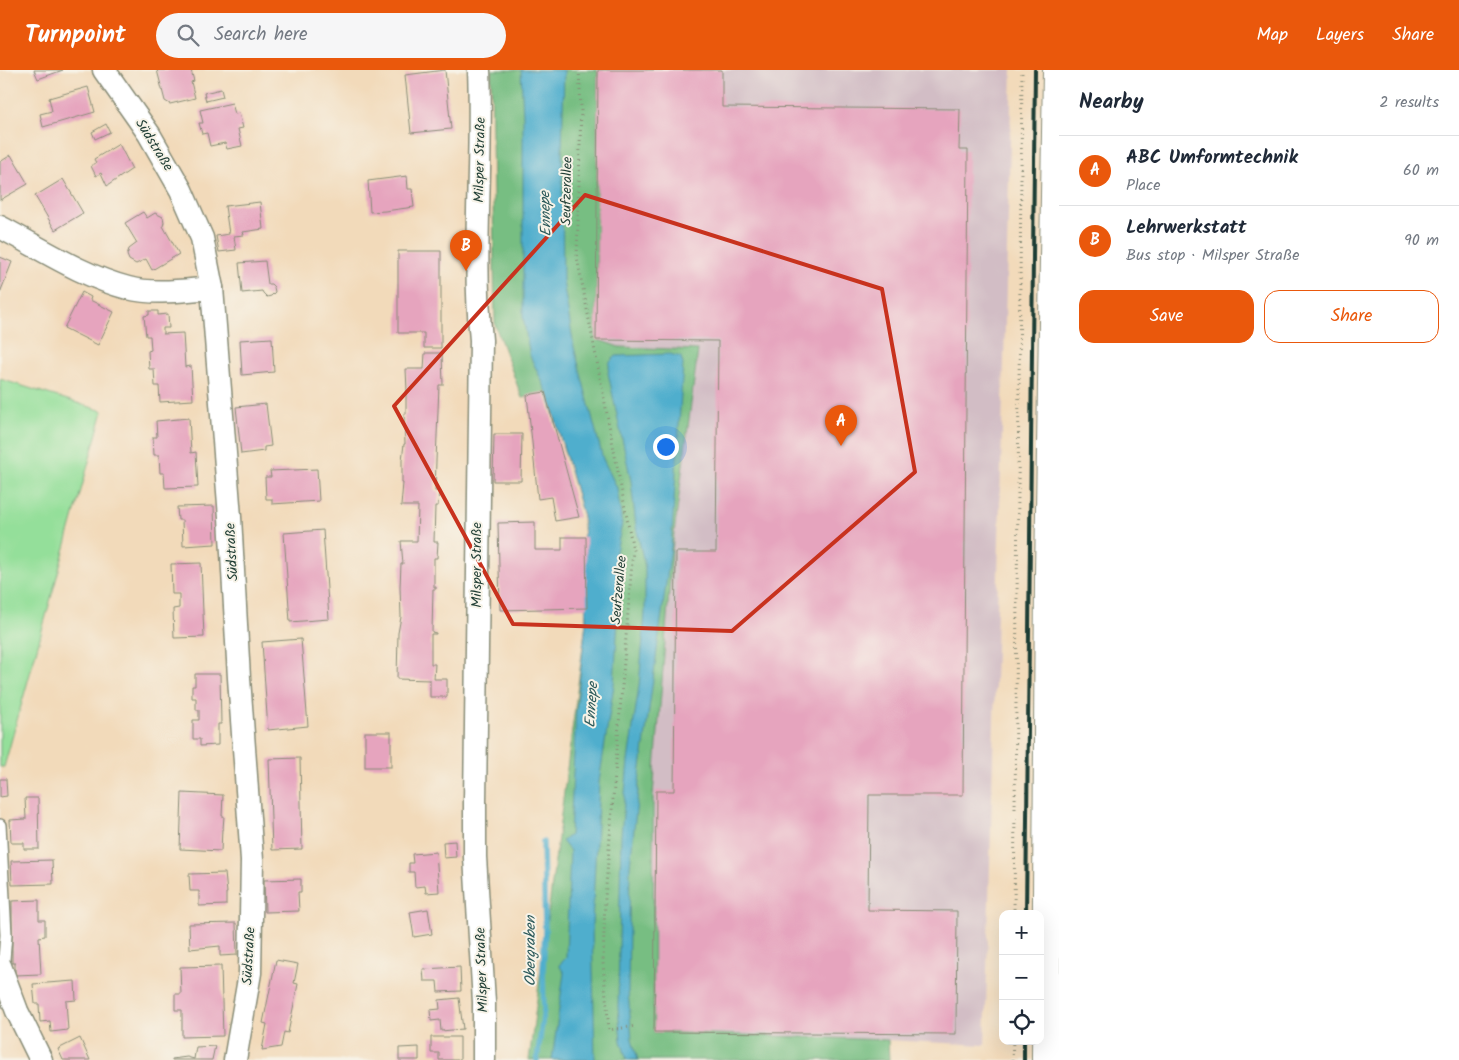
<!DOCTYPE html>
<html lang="en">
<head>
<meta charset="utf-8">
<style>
  body { margin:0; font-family:Kalam,sans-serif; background:#f6f6f7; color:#1f2937 }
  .controls { position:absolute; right:15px; bottom:15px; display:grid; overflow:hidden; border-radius:10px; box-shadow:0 5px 20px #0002 }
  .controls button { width:45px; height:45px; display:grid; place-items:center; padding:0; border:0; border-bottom:1px solid #e0e1e3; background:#fff; color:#1f2937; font:25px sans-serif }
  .you { position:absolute; left:665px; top:376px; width:18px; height:18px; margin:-12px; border:4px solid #fff; border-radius:50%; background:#1a73e8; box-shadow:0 0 0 8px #1a73e833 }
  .badge { display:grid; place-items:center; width:32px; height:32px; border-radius:50%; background:#ea580c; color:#fff; font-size:16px; font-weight:700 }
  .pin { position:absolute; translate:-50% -41px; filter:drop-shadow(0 1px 2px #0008) }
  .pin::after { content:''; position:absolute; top:26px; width:18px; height:15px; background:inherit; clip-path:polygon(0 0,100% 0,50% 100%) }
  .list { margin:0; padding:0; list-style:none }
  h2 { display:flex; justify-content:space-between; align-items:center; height:65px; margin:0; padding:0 20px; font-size:21px }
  h2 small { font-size:16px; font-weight:400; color:#747a83 }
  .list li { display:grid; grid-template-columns:32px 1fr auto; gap:15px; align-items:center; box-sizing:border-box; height:70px; padding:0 20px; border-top:1px solid #e0e1e3 }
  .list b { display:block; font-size:19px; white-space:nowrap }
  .list p { margin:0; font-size:16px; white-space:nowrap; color:#747a83 }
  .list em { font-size:16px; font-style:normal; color:#747a83 }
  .actions { display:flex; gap:10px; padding:15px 20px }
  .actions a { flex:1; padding:11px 0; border:1px solid #ea580c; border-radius:15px; text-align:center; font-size:18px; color:#ea580c }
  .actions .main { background:#ea580c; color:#fff }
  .icon { flex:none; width:28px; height:28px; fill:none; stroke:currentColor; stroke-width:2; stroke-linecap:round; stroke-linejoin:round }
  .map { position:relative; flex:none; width:1059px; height:990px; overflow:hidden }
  header { display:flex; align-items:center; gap:30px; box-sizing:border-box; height:70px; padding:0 25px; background:#ea580c; color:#fff }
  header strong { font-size:24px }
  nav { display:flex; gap:28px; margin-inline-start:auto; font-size:18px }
  .search { width:350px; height:45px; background:#f6f6f7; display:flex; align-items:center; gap:12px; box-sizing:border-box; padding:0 18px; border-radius:28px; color:#747a83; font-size:19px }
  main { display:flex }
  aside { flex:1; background:#fff }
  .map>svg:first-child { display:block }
  .industrial { fill:#d2bdc5 }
  .green { fill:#94df9a; stroke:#5a8e67 }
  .forest { fill:#77be82; stroke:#4b7e5b }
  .water { fill:#4faecd; stroke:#377680 }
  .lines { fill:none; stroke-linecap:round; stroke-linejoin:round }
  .stream { stroke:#4faecd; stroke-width:5.5 }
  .building { fill:#e6a4be }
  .service-casing { stroke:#888c77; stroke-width:14 }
  .minor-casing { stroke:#888c77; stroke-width:25 }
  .primary-casing { stroke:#888c77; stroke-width:30 }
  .path { stroke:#888c77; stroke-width:3; stroke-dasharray:1 4; stroke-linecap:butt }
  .service { stroke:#fff; stroke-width:11 }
  .minor { stroke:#fff; stroke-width:22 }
  .primary { stroke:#fff; stroke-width:28 }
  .rail { stroke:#1f3d34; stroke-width:4 }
  .marked { fill:none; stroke:#c8321e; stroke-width:4; stroke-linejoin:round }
  .labels { text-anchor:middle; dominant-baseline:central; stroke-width:4; stroke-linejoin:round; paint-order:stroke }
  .street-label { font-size:14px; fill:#1f3d34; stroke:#f7f3e8 }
  .water-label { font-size:15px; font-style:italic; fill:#2b595a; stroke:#f7f3e8 }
</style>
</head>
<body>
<header>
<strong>Turnpoint</strong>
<div class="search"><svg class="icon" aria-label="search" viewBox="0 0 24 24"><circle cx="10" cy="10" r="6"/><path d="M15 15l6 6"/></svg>Search here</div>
<nav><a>Map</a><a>Layers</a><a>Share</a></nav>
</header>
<main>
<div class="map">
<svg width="1059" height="990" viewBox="0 0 1059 990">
  <rect width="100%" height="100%" fill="#f7f3e8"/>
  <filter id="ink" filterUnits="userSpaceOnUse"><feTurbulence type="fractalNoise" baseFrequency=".02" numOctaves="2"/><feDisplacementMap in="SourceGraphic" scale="10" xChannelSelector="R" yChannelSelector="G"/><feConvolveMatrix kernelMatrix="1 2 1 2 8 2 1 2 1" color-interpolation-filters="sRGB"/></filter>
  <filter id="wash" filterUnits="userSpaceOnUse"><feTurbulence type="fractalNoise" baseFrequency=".0096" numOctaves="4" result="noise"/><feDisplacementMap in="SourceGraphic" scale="20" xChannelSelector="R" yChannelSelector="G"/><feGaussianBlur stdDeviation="1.12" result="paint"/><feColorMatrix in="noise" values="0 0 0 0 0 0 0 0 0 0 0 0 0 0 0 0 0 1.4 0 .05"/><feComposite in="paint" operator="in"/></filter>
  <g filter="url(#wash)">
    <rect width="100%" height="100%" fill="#f2daba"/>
    <polygon class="industrial" points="598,0 1012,0 985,975 886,970 654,962 653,725 673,471 697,280 618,277 596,270"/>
    <polygon class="green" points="0,309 103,341 4,697 0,697"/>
    <polygon class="forest" points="491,0 598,0 596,269 619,277 698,280 673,471 653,725 654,962 888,970 889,990 529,990 586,553 583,446 548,324 522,328 495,255"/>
    <g class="water">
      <polygon points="521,0 564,0 562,84 563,211 574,277 603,389 617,418 622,454 616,482 620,516 614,614 599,712 592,855 595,990 552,990 564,903 559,895 566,888 570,781 562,771 570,765 576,642 586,552 583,446 548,324 530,286 523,247 523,47"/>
      <polygon points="670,284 681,287 683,294 671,477 639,713 630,796 628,921 632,969 638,990 627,990 621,971 618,938 621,765 628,691 639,616 645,543 645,498 636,457 631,411 608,303 610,292 616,286"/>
    </g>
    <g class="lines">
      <polyline class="stream" points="537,990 544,939 543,901 545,861 543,772"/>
    </g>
    <g id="blocks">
      <g class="building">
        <polygon points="34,0 63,0 38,9"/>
        <polygon points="157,0 191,0 194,11 191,12 195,28 170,34 165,31"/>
        <polygon points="445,0 451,59 411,63 405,5"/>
        <polygon points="598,0 722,0 722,37 960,39 959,80 968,80 963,725 869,725 868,840 957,841 956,964 654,962 656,721 674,721 676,482 716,482 718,271 596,270"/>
        <polygon points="88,17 95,42 43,57 40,44 52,41 49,28"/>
        <polygon points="221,19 223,27 206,31 204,23"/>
        <polygon points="232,33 235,44 239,43 243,58 238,59 242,76 227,79 225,73 210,76 207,63 202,64 199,53 203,53 200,40"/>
        <polygon points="106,54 110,62 95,69 92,62"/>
        <polygon points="119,74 132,99 107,116 101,103 96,106 91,96 96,93 94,89"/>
        <polygon points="11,85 28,114 0,130 0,92"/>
        <polygon points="407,106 408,119 412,119 414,137 385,141 370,142 368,111"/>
        <polygon points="63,109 83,143 55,160 35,126"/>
        <polygon points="260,132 263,159 243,162 244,165 234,166 236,180 219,182 216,166 229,164 225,136"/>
        <polygon points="143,142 147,148 155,143 163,147 164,152 163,156 179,184 152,200 146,189 136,194 129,190 127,185 129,179 137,173 125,153"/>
        <polygon points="398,181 441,181 441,278 424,278 424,263 398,263"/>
        <polygon points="0,187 12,192 0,223"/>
        <polygon points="265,191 268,214 271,214 274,217 275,222 271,226 267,227 263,223 262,221 242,223 239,193"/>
        <polygon points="82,222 91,227 90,230 114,242 98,275 64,258"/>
        <polygon points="149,241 158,241 158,245 168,244 169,258 163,258 163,264 183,263 185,297 191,296 193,330 160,332 159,316 155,316 154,299 149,299 148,281 151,280 150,266 146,266 144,246 149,245"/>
        <polygon points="272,268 274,302 242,305 240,270"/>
        <polygon points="425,283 442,283 443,315 439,315 436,391 435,421 439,421 438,436 435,436 434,472 438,472 437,488 434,488 434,517 436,517 436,519 433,519 432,562 436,563 436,564 431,564 431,594 435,594 434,609 447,609 447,627 430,627 430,610 397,609 398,563 401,547 400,517 401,494 403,494 401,471 417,471 418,436 401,436 403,413 402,413 402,390 404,374 405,374 404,344 406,344 406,321 407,321 406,299 424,299"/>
        <polygon points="545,322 579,447 555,451 551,427 538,429 527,325"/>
        <polygon points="266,334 271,376 264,377 264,381 241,384 236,337"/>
        <polygon points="189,348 191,383 196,382 198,417 165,418 164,403 160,403 159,385 154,385 153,367 157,367 156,351"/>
        <polygon points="494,364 522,364 521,411 493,411"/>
        <polygon points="317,399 319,431 272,434 272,429 266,429 265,407 271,407 270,401"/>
        <polygon points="214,436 215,474 183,476 182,450 178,450 177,437"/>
        <polygon points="535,452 535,480 562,480 562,467 586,467 587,538 500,540 498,453"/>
        <polygon points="323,460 329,549 290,552 284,463"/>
        <polygon points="201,493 204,567 174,568 173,539 179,538 179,524 172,524 171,494"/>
        <polygon points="301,569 308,656 268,660 262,572"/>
        <polygon points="195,604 220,604 221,654 218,654 218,675 200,676 200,669 193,669 193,650 199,650 199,640 196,640 196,628 192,628 192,616 195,616"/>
        <rect x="365" y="662" width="26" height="35"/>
        <polygon points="300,688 302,779 272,780 269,689"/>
        <polygon points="0,709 6,709 7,726 0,727"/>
        <polygon points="182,723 223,725 222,746 224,746 223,759 222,759 221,781 180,779"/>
        <polygon points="25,728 38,728 39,779 24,779 24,773 11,773 10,750 26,749"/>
        <polygon points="455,771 456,787 444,788 443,772"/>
        <polygon points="436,782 439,822 426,823 425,816 415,817 414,802 409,802 409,793 413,793 412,784"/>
        <polygon points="52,790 53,814 12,815 11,791"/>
        <polygon points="225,803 227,823 226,823 226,835 199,836 199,821 190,821 189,804"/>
        <polygon points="301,809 301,822 298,822 299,841 265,842 264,810"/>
        <polygon points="39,830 39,850 45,850 45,866 39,867 41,904 15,905 15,893 12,893 12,831"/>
        <polygon points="428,839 432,864 414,867 410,842"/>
        <polygon points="236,853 237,885 220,886 220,876 190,879 189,854"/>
        <polygon points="276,890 298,894 294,913 298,914 288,963 284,962 281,977 262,980 267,954 263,953"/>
        <polygon points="221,896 223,966 182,967 182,940 175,940 175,924 181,924 180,897"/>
        <polygon points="460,897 461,921 438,922 437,911 424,911 423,899"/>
        <polygon points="75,911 76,930 66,931 68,960 51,962 50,951 40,952 39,934 35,934 33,914"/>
        <polygon points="459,928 463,959 441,961 440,950 431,951 430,940 440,939 439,930"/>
        <polygon points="431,967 460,967 460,990 439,990 439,983 431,983"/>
        <polygon points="80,968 90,990 63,990 58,979"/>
        <polygon points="215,976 212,990 172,990 172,989 187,987 194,989 196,977"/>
        <polygon points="419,977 419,990 399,990 399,978"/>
      </g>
    </g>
  </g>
  <g filter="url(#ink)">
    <use href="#blocks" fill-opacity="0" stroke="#888c77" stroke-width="1"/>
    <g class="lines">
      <defs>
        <polyline id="service" points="0,755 6,865 3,901"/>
        <g id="minor">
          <polyline points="104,0 149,64 181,120 202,168 212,218 230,447 239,608 252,790 250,903 235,990"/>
          <path d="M 479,0 C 483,90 472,180 481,270 L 475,732 L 475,787 L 484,932 L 484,990"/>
          <path d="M 0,157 C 42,179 82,206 128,218 C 155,225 185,220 212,218"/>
          <polyline points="0,896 17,941 41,990"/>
        </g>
        <polyline id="primary" points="1046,990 1049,504 1057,0"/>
      </defs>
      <use href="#service" class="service-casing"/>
      <use href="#minor" class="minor-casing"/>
      <use href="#primary" class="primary-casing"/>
      <g class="path">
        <polyline points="579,0 581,38 577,187 633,480 605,828 603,893 609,960 636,956"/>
        <polyline points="1014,844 1022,0"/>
        <polyline points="1012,990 1013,971"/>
      </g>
      <use href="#service" class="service"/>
      <use href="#minor" class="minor"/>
      <use href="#primary" class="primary"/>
      <g class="rail">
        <polyline points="1026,844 1035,0"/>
        <polyline points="1024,990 1024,971"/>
      </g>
    </g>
  </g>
  <path class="marked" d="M 585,125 L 882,219 L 915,402 L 732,561 L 513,554 L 394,336 Z"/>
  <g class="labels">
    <g class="street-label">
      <text transform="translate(154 75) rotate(58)">Südstraße</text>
      <text transform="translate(480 90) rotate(-89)">Milsper Straße</text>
      <text transform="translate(567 121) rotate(-89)">Seufzerallee</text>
      <text transform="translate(232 482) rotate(-93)">Südstraße</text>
      <text transform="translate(477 495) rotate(-90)">Milsper Straße</text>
      <text transform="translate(619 520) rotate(-85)">Seufzerallee</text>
      <text transform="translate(249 886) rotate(-87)">Südstraße</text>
      <text transform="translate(482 900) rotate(-92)">Milsper Straße</text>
    </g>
    <g class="water-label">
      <text transform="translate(546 144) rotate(-92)">Ennepe</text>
      <text transform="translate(592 635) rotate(-86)">Ennepe</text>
      <text transform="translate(531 881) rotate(-90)">Obergraben</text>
    </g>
  </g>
</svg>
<div class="controls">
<button>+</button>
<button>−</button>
<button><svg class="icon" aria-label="locate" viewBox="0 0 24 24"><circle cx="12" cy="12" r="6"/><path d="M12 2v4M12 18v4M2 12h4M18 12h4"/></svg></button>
</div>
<div class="you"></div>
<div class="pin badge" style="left:841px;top:376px">A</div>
<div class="pin badge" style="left:466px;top:201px">B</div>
</div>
<aside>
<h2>Nearby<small>2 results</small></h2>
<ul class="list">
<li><span class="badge">A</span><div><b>ABC Umformtechnik</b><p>Place</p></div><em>60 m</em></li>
<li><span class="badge">B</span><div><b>Lehrwerkstatt</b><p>Bus stop · Milsper Straße</p></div><em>90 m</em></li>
</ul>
<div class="actions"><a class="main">Save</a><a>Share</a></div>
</aside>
</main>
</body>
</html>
